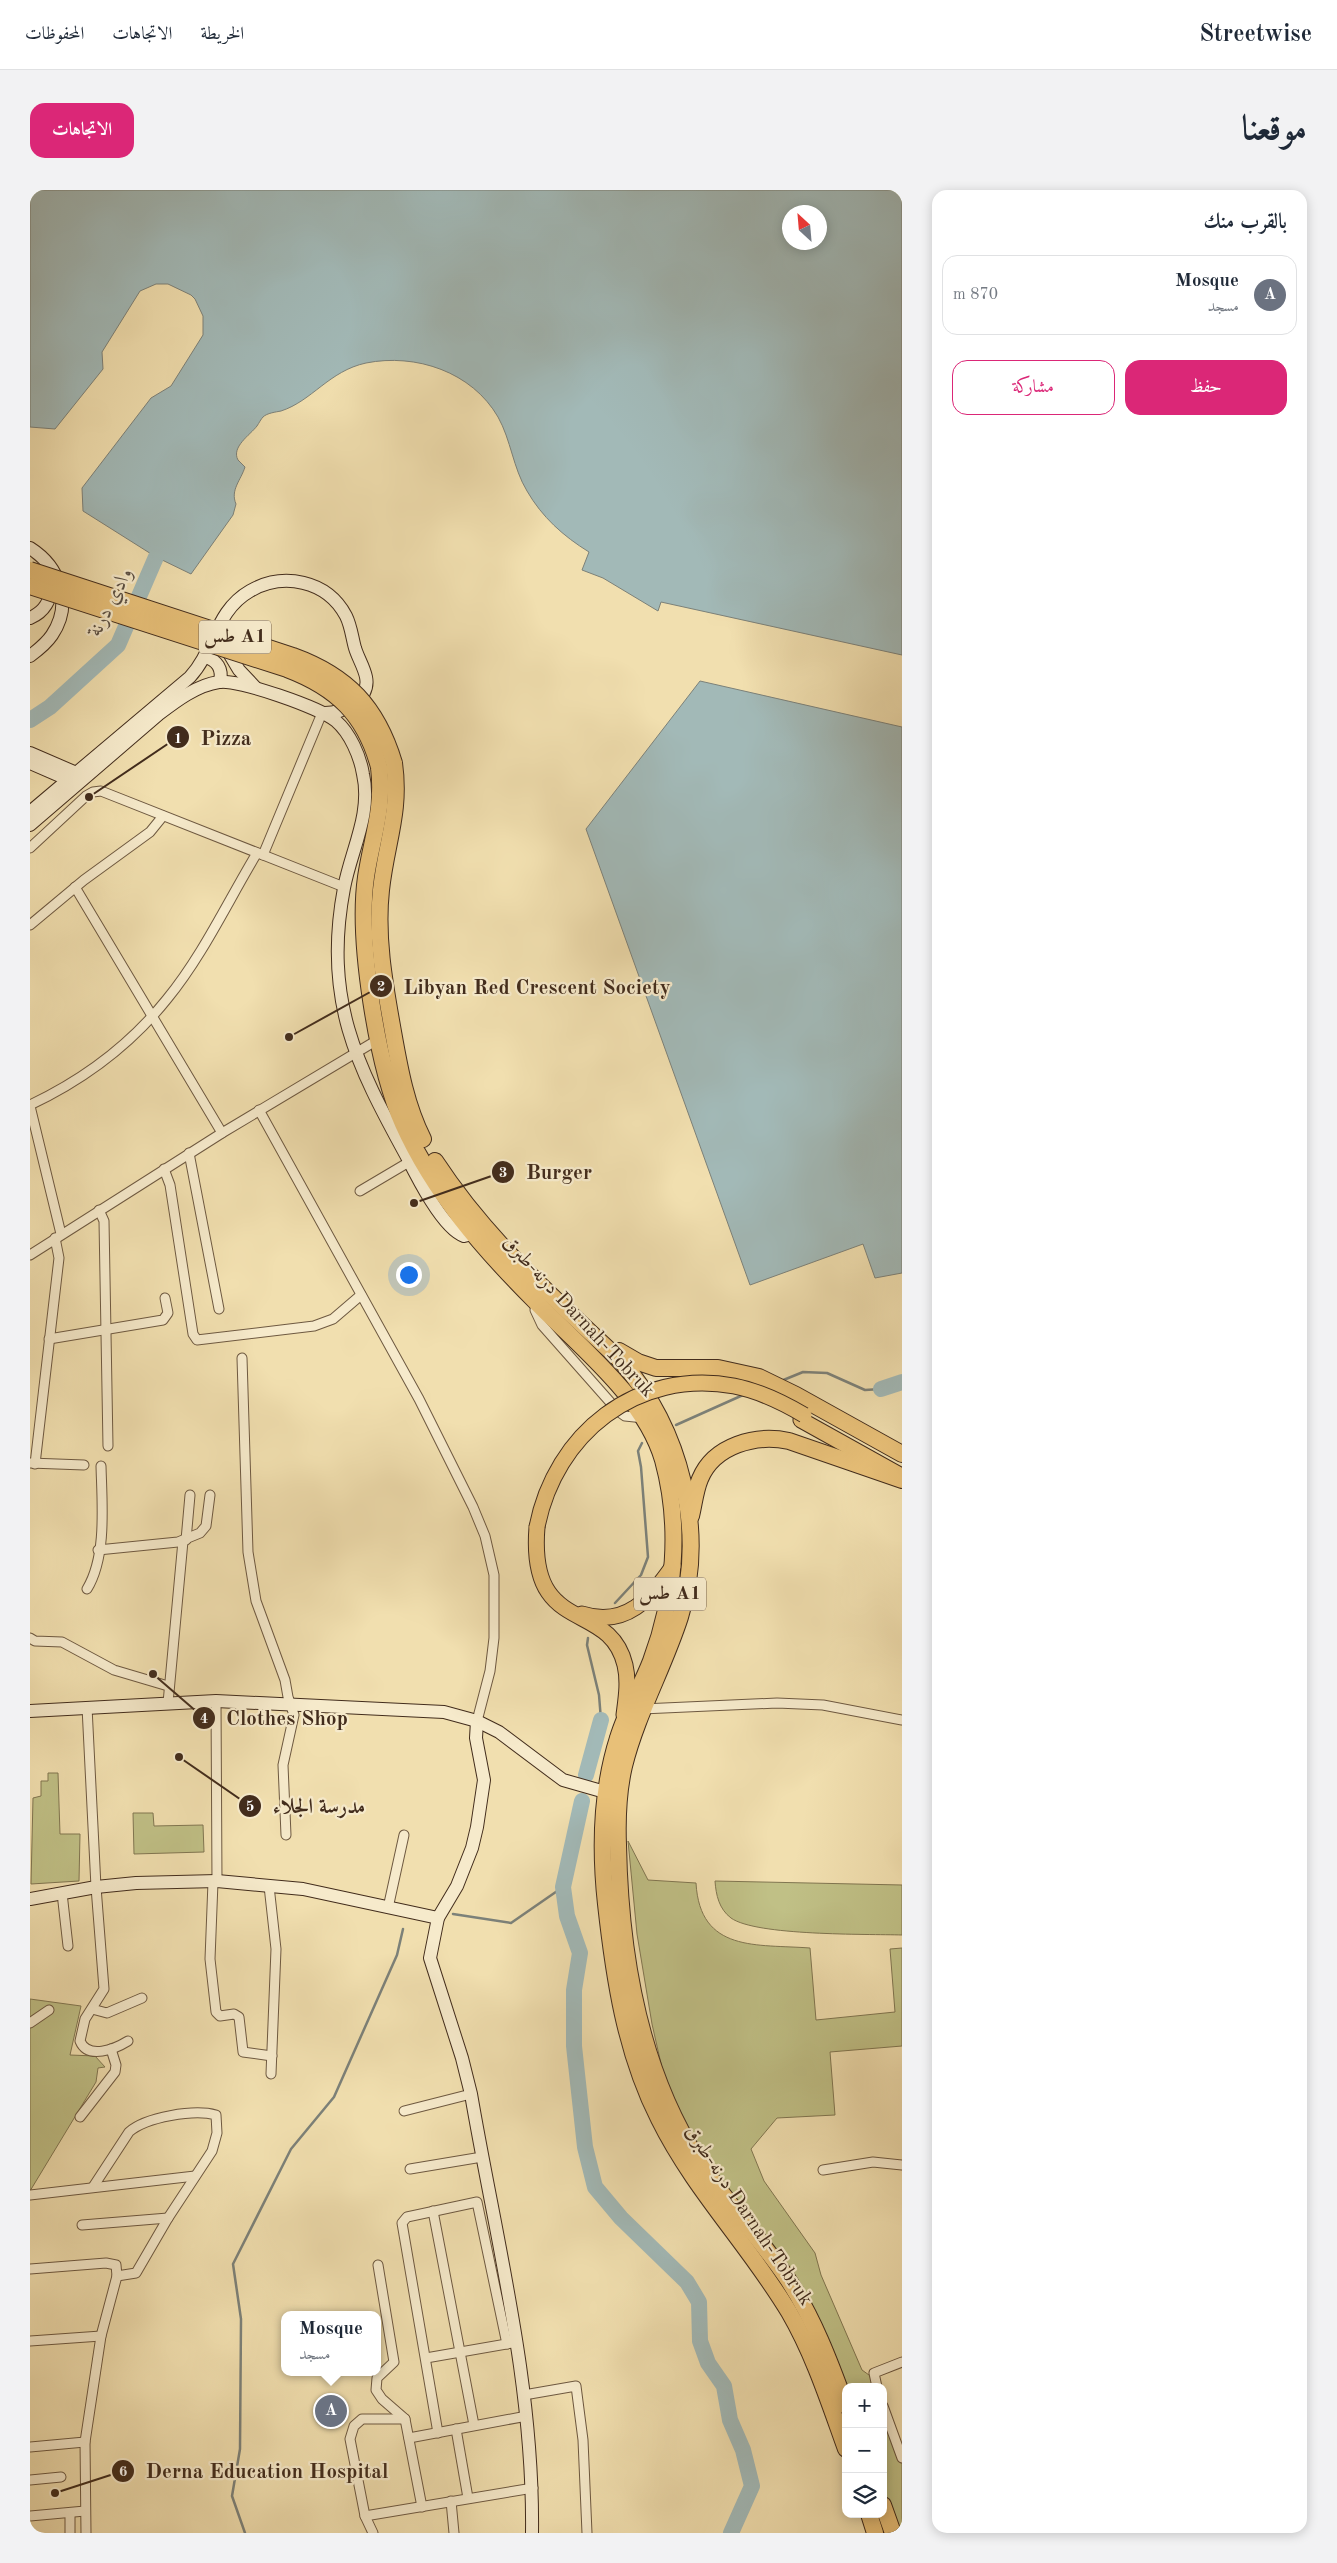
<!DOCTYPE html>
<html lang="ar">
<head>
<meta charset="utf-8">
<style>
  body { margin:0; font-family:"Old Standard TT",Amiri,serif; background:#f2f2f3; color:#1f2937; direction:rtl }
  .controls { position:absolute; right:15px; bottom:15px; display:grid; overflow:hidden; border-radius:10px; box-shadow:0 2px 12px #0003 }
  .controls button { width:45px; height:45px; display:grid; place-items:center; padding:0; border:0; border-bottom:1px solid #e0e1e3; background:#fff; color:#1f2937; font:25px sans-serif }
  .compass { position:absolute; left:752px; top:15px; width:45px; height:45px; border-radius:50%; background:#fff; box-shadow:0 2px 12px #0003; rotate:334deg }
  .you { position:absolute; left:378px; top:1084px; width:18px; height:18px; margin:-12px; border:4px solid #fff; border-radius:50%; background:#1a73e8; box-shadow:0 0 0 8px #1a73e833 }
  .badge { display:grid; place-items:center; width:32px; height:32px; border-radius:50%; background:#db2777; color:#fff; font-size:16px; font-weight:700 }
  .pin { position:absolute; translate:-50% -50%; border:2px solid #fff; box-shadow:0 1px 5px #0006 }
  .popup { position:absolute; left:251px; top:2121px; width:100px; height:65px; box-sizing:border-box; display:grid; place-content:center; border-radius:10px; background:#fff; filter:drop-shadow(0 1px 4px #0005); font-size:16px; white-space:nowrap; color:#747a83 }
  .popup b { font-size:19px; color:#1f2937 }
  .popup::after { content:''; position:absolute; left:50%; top:100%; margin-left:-10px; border:10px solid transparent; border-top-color:#fff }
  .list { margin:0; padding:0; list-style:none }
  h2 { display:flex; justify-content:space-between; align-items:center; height:65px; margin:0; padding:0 20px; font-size:21px }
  h2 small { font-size:16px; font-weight:400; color:#747a83 }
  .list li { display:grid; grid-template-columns:32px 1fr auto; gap:15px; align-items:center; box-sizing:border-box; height:80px; margin:0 10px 10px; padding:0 10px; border:1px solid #e0e1e3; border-radius:15px }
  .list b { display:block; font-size:19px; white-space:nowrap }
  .list p { margin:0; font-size:16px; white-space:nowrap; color:#747a83 }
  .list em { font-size:16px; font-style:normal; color:#747a83 }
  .actions { display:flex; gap:10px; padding:15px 20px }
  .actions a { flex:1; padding:11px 0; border:1px solid #db2777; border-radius:15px; text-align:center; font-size:18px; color:#db2777 }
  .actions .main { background:#db2777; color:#fff }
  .icon { flex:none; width:28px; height:28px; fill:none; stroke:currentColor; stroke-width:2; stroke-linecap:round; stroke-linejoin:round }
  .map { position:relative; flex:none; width:872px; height:2343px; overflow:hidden; direction:ltr; border-radius:15px }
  header { display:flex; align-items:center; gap:30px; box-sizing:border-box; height:70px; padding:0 25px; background:#fff; border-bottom:1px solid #e0e1e3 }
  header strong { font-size:24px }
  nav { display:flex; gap:28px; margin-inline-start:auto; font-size:18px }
  .intro { display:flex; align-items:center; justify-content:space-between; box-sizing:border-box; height:120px; padding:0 30px }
  h1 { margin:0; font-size:35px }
  .button { padding:12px 22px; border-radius:15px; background:#db2777; color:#fff; font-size:18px; font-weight:700 }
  main { display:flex; gap:30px; padding:0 30px }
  aside { flex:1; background:#fff; border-radius:15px; box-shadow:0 2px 12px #0003 }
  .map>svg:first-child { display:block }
  .green { fill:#c0c086; stroke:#817651 }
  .water { fill:#a2b9b7; stroke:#7c8179; fill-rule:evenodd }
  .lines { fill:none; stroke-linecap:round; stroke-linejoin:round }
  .stream { stroke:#7c8179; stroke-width:2.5 }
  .river { stroke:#a2b9b7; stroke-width:16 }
  .street-casing { stroke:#6e5941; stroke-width:11 }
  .secondary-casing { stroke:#422c1c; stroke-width:14 }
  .primary-casing { stroke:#422c1c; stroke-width:17 }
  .highway-casing { stroke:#422c1c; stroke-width:18 }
  .street { stroke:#f6eacb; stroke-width:9 }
  .secondary { stroke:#f6eacb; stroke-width:12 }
  .primary { stroke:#e8c078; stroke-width:15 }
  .highway { stroke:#e8c078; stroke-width:16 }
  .primary-bridge-casing { stroke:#422c1c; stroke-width:17; stroke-linecap:butt }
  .highway-bridge-casing { stroke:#422c1c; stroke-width:18; stroke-linecap:butt }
  .primary-bridge { stroke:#e8c078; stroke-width:15 }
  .highway-bridge { stroke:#e8c078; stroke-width:16 }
  .labels { text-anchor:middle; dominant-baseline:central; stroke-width:4.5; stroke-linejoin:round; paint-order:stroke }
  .shield { fill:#f6eacb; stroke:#786550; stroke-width:1 }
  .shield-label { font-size:19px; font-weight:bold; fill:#422c1c }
  .street-label { font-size:20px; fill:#422c1c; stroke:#f6eacb }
  .water-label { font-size:21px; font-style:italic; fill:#5a4f43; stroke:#f6eacb }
  .leader { fill:none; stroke:#422c1c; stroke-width:2 }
  .callout-dot { fill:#422c1c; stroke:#f6eacb; stroke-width:2 }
  .mark-label { font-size:15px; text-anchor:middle; font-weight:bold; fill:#fff }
  .callout-label { font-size:21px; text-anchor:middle; font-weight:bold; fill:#422c1c; stroke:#f6eacb; stroke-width:4.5; stroke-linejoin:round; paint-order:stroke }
</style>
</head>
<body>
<header>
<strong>Streetwise</strong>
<nav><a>الخريطة</a><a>الاتجاهات</a><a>المحفوظات</a></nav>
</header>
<div class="intro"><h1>موقعنا</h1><a class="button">الاتجاهات</a></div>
<main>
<aside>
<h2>بالقرب منك<small></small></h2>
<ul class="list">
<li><span class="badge" style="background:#6b7280">A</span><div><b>Mosque</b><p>مسجد</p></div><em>870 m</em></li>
</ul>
<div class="actions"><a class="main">حفظ</a><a>مشاركة</a></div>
</aside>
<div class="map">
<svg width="872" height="2343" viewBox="0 0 872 2343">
  <rect width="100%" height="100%" fill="#f1dfaf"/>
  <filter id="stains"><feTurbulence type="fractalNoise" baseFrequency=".004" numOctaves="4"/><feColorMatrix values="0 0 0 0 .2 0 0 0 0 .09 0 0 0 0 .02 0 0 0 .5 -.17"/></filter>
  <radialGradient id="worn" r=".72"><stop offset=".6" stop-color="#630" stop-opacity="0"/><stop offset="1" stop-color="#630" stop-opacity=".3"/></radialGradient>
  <g class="green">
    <polygon points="18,1583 28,1583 30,1644 50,1644 49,1691 1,1694 3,1608 11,1606 11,1591 18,1591"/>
    <polygon points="103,1623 123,1623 124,1636 173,1635 174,1662 104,1664"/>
    <path d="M 598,1651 L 618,1690 L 666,1693 C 670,1763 727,1754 780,1758 L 786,1830 L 865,1822 L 860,1759 L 872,1758 L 872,1856 L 800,1862 L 805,1925 L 747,1928 L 721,1959 L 734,1991 L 785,2063 L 791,2085 L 832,2180 L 846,2190 L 849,2197 L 816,2197 L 780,2112 L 656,1941 L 632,1878 L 622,1834 L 607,1744 Z"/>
    <path d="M 685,1691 L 872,1695 L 872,1745 C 837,1744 726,1746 701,1728 C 689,1719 686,1705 685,1691 Z"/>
    <polygon points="0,1809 51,1816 40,1865 65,1866 75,1877 68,1878 66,1892 0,2001"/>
    <polygon points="853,2208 872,2258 872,2343 868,2343 853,2300"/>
  </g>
  <g class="water">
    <path d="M 0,0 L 872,0 L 872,465 L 631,412 L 628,421 L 573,388 L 552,380 L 559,362 C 533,346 512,327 497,301 C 483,278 481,250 468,227 C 442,182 386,163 336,173 C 299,181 282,211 251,221 C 246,222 237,223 233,227 C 231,229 229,233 227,236 C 220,245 201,257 208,270 L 215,277 C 211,290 200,300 206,314 L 203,325 L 161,384 L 126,367 L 53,321 L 52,298 L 121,208 L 141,196 L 173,145 L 173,126 L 165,109 L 161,105 L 138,94 L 126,94 L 110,101 L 72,162 L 73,179 L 25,239 L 0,237 ZM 759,22 L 789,22 L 789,52 L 759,52 Z"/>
    <polygon points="670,491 872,537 872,1083 845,1088 833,1054 720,1095 556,639"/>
  </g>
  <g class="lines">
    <g class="stream">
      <polyline points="751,1191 773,1182 797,1183 835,1200 851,1199"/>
      <polyline points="646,1235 713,1205"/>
      <polyline points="585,1413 611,1385 618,1367 611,1277 608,1261 612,1253"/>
      <polyline points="558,1448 557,1455 569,1505 571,1530"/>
      <polyline points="423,1724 481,1733 533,1697"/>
      <polyline points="215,2343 202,2306 210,2259 211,2129 203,2074 261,1959 304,1907 367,1765 373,1739"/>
    </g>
    <g class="river">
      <polyline points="0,530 20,517 88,455 126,367"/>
      <polyline points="851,1199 872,1192"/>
      <polyline points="556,1585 571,1530"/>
      <polyline points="552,1611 533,1697 537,1726 550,1763 544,1800 544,1856 555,1957 565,1997 591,2028 657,2092 669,2112 670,2151 678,2173 694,2196 700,2230 713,2260 722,2296 701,2343"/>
    </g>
    <defs>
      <g id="street">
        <polyline points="0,658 56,606 63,602 71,601 314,697"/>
        <polyline points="233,665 292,523"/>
        <polyline points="45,697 192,943"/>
        <polyline points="0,735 54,690 120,642 133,626"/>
        <path d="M 0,915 C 53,890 101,854 137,809 C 173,765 198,711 227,663"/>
        <polyline points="0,916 31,1044"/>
        <polyline points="229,920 389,1209 443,1317 455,1346 464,1385 464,1448 460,1481 447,1531"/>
        <polyline points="159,963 189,1119"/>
        <polyline points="134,979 140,995 163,1144 167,1150 284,1136 303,1129 331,1105"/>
        <polyline points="330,1001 379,972"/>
        <polyline points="69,1020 74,1031 78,1256"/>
        <polyline points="0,1065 192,943 349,849"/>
        <polyline points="506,1112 505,1120 512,1135 588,1221 595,1226 614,1228"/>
        <polyline points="19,1149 133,1130 138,1123 135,1108"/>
        <polyline points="212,1168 218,1362 226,1411 255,1490 258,1507 264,1525 253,1575 256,1645"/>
        <polyline points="0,1273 54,1275"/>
        <polyline points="5,1274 29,1068 25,1048"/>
        <polyline points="156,1350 160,1305"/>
        <polyline points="68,1360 148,1352 170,1343 176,1336 180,1305"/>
        <path d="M 57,1399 C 77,1366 72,1314 71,1276"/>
        <polyline points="0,1448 5,1451 32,1452 84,1480 138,1496"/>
        <polyline points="186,1511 187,1691"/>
        <polyline points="138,1513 153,1351"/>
        <path d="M 57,1517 L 66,1697 L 74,1799 L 55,1829 L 50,1851 C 58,1870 85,1859 98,1851"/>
        <polyline points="612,1519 747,1513 793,1515 872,1530"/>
        <polyline points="183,1692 180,1769 186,1822 190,1826 204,1824 209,1827 213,1862 242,1866"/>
        <polyline points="239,1696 246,1759 241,1884"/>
        <polyline points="32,1703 38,1756"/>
        <polyline points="358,1718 374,1645"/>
        <polyline points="62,1819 77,1823 112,1808"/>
        <polyline points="0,1833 19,1820"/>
        <polyline points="374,1921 441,1904"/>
        <polyline points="50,1927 85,1882 86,1875 81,1859"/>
        <polyline points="380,1979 452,1967"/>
        <polyline points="793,1980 843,1972 872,1975"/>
        <polyline points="0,2005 165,1986"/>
        <polyline points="403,2021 444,2235"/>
        <polyline points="52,2035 138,2028"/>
        <polyline points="348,2075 364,2172 347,2188 346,2200 352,2209 375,2229 392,2317"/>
        <path d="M 0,2079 L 76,2073 L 86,2075 L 87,2086 L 106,2083 L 138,2028 L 182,1961 L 187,1943 L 186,1925 C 164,1919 116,1927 99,1942 L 63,1997"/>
        <polyline points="0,2151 71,2146"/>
        <polyline points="396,2168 482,2153"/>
        <polyline points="847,2197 844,2183 872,2172"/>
        <polyline points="494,2205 546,2196 553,2250 557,2343"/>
        <polyline points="853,2216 872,2268"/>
        <polyline points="426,2239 438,2308"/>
        <polyline points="408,2243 372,2033 377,2027 447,2012 477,2154"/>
        <polyline points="379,2248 497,2226"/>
        <polyline points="0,2257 55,2252"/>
        <polyline points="0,2290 31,2287"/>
        <polyline points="421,2311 424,2343"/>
        <polyline points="40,2323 40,2343"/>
        <polyline points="0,2326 55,2321"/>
        <polyline points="335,2326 503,2298"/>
        <polyline points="56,2343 55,2252 71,2146 87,2086"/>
        <polyline points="343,2343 335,2326 320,2249 324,2236 332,2229 375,2229"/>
      </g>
      <g id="secondary">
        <path d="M 0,358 C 30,377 43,414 22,445 C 16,454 8,460 0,466"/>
        <path d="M 0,428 C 14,422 22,410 20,394"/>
        <polyline points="194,455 209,480 225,497"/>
        <path d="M 175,467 C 187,470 193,479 190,492"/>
        <polyline points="0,563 51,585"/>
        <polyline points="0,573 44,592"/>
        <path d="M 0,622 L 160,487 C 185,460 185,421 220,401 C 253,382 297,390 316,426 C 321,436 322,447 325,458 C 328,468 334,477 336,487 C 341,511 311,524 292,523"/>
        <path d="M 0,635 L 129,524 C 146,511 167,495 189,492 C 208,489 291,518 306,531 C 320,543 330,566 333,584 C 342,624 321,660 314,698 C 293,809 326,874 377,967 C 387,987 413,1039 434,1046 L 442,1044"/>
        <polyline points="0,1521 186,1511 414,1522 447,1531 469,1542 533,1590 575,1602"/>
        <path d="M 447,1531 L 446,1548 L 454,1590 L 447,1637 L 442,1658 L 427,1696 L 408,1728 L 400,1768 L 432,1868 L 441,1904 C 466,2050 504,2194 502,2343"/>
        <polyline points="0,1709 66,1697 106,1693 187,1691 273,1699 408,1728"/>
      </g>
      <g id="primary">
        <polyline points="771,1230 868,1284"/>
        <path d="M 507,1337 C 498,1448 579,1408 595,1475 C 599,1492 596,1509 594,1525"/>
        <path d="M 552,1424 C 596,1438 621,1408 643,1376"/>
      </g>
      <g id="highway">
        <path d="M 364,573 C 371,622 356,653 351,700 C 346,746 354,791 362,836 C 369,875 375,913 393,949"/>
        <path d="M 349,577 C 354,620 342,647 336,687 C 327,750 347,876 373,934 C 404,1003 453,1059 506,1112 C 550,1157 615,1208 633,1270 C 651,1336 645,1407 621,1471 C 611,1497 596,1521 588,1548 C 571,1601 570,1659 576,1714 C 584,1787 595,1862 629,1929 C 664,2000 719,2055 759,2122 C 784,2165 799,2212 816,2259"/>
        <path d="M 405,971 C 458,1052 522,1106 592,1172 C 650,1239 677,1340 650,1427 C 634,1477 607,1524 594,1576 C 588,1602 587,1628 588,1655 C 590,1762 609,1878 668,1970 C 695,2011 729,2047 757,2088 C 783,2127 800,2172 816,2216"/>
        <polyline points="589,1161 608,1172 626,1178 688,1178 729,1187 766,1205 872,1264"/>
        <path d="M 661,1326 C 664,1314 665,1301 670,1289 C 684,1255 726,1244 759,1251 L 872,1290"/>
        <polyline points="853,2315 863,2343"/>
        <polyline points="839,2324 845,2343"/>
      </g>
    </defs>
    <use href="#street" class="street-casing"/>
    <use href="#secondary" class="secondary-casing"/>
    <use href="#primary" class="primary-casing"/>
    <use href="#highway" class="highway-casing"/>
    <use href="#street" class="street"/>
    <use href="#secondary" class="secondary"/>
    <use href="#primary" class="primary"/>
    <use href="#highway" class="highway"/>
    <defs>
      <path id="primary-bridge" d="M 507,1337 C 525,1244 607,1178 704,1196 C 730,1201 752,1212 774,1225"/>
      <g id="highway-bridge">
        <path d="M 0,380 L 263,466 C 318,486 347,517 364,573"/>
        <path d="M 0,396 L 257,479 C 307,498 335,525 349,577"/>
      </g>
    </defs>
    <use href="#primary-bridge" class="primary-bridge-casing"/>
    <use href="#highway-bridge" class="highway-bridge-casing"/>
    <use href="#primary-bridge" class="primary-bridge"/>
    <use href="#highway-bridge" class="highway-bridge"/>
  </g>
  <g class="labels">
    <g class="shield">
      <rect x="169" y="430.5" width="72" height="33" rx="4"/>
      <rect x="604" y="1387.5" width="72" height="33" rx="4"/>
    </g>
    <g class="shield-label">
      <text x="205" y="447">طس A1</text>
      <text x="640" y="1404">طس A1</text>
    </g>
    <g class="street-label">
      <text transform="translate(548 1127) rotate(47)">درنه-طبرق Darnah-Tobruk</text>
      <text transform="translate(718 2026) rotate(56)">درنه-طبرق Darnah-Tobruk</text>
    </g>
    <g class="water-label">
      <text transform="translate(81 412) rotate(-63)">وادي درنة</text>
    </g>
  </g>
  <path class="leader" d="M59 607L148 547M259 847L351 796M384 1013L473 982M123 1484L174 1528M149 1567L220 1616M25 2303L93 2281"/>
  <g class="callout-dot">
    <circle cx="59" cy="607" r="5"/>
    <circle cx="259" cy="847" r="5"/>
    <circle cx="384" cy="1013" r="5"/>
    <circle cx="123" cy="1484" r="5"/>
    <circle cx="149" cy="1567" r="5"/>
    <circle cx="25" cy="2303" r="5"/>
    <circle cx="148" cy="547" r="12"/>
    <circle cx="351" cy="796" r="12"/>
    <circle cx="473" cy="982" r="12"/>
    <circle cx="174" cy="1528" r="12"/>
    <circle cx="220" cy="1616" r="12"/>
    <circle cx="93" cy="2281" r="12"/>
  </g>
  <g class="mark-label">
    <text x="148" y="553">1</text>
    <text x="351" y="801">2</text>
    <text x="473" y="987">3</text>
    <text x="174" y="1533">4</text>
    <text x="220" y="1621">5</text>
    <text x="93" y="2286">6</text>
  </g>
  <g class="callout-label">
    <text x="196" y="555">Pizza</text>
    <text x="507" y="804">Libyan Red Crescent Society</text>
    <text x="529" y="989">Burger</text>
    <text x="257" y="1535">Clothes Shop</text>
    <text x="289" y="1623">مدرسة الجلاء</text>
    <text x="237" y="2288">Derna Education Hospital</text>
  </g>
  <rect width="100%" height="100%" filter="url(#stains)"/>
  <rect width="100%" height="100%" fill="url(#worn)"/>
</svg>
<div class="controls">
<button>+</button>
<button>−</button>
<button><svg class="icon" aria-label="layers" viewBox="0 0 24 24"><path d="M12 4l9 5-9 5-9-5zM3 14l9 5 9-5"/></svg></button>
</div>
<svg class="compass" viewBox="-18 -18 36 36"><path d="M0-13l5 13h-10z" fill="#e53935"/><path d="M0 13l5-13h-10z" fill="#747a83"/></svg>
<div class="you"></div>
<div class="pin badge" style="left:301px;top:2221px;background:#6b7280">A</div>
<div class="popup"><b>Mosque</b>مسجد</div>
</div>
</main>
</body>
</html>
